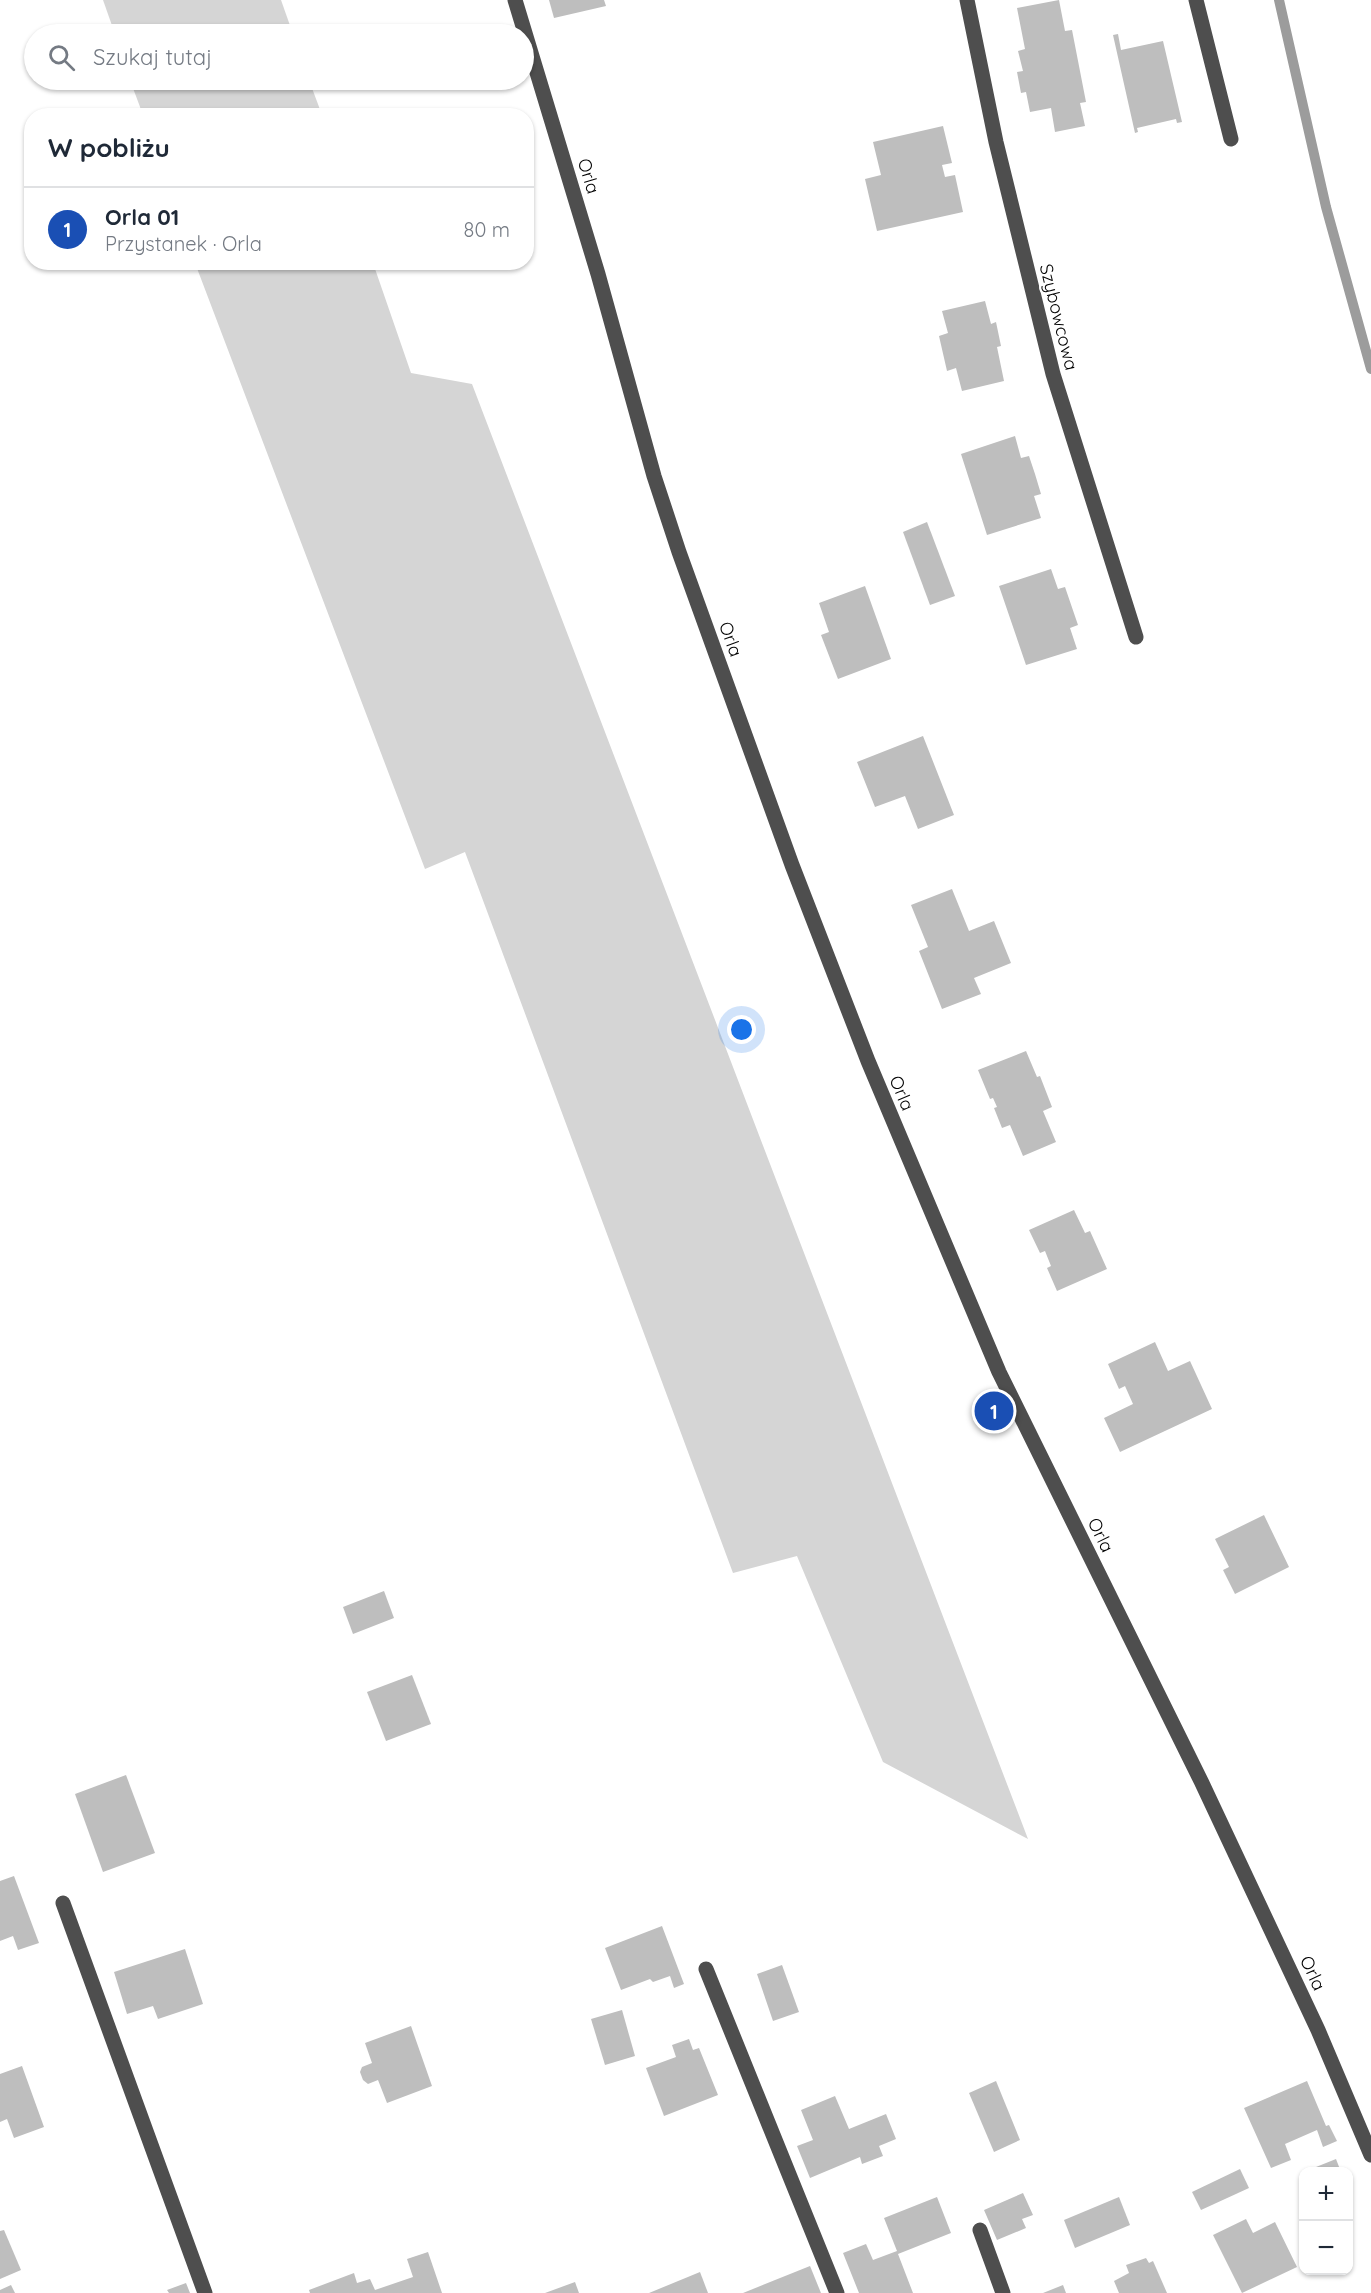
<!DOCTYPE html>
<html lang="pl">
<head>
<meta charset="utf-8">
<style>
  body { margin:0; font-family:Quicksand,sans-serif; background:#f6f6f7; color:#1f2937 }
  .controls { position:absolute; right:18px; bottom:18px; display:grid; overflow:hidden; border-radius:12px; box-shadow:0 2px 4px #0004 }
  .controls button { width:54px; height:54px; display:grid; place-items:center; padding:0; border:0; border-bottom:2px solid #e0e1e3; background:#fff; color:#1f2937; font:30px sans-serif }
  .you { position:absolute; left:742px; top:1030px; width:21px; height:21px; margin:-15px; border:4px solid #fff; border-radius:50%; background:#1a73e8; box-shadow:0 0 0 9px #1a73e833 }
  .badge { display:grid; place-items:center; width:39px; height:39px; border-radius:50%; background:#0f766e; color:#fff; font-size:20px; font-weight:700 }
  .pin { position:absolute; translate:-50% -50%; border:3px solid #fff; box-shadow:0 2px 6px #0006 }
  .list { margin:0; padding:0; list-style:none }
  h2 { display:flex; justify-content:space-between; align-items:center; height:78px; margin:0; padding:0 24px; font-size:26px }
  h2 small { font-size:20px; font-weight:400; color:#747a83 }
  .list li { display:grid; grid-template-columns:39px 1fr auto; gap:18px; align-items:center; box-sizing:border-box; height:84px; padding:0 24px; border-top:2px solid #e0e1e3 }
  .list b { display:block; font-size:22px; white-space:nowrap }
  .list p { margin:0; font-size:20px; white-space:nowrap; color:#747a83 }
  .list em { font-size:20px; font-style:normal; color:#747a83 }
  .icon { flex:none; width:33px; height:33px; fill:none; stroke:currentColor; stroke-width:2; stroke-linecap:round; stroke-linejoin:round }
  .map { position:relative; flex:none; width:1371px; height:2293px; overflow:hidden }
  .search { position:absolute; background:#fff; box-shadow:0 2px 4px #0004; left:24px; top:24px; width:510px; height:66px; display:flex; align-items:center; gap:15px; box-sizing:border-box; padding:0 21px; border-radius:33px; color:#747a83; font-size:22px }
  .panel { position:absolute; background:#fff; box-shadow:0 2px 4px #0004; left:24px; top:108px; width:510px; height:162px; border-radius:24px }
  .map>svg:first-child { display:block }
  .green { fill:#d5d5d5 }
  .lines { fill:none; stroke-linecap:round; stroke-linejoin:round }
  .stream { stroke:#9c9c9c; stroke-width:10 }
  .building { fill:#bebebe }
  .minor { stroke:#4e4e4e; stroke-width:15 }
  .labels { text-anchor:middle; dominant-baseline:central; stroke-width:4.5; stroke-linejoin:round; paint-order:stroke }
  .street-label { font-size:18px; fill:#000; stroke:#fff }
</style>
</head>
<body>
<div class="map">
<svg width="1371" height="2293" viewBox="0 0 1371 2293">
  <rect width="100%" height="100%" fill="#fff"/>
  <g class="green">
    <polygon points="103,0 281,0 293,34 115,34"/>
    <polygon points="130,80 309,80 322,115 143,115"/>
    <polygon points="195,263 373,263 411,373 472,384 1028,1839 883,1762 797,1556 733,1573 465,852 425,869"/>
  </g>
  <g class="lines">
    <polyline class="stream" points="1279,0 1326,207 1371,369"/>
  </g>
  <g class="building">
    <polygon points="549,0 604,0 606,6 554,18"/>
    <polygon points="1059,0 1065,31 1072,30 1086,102 1080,103 1085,126 1055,132 1051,108 1030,112 1026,92 1021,93 1017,72 1023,71 1018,51 1025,49 1017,8"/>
    <polygon points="1118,34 1121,50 1163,41 1182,122 1177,123 1176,119 1137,128 1138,132 1135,133 1113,35"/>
    <polygon points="943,126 952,163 942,165 945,177 955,175 963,212 877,231 865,179 881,175 873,142"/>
    <polygon points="985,301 991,324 996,322 1001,346 997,347 1004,381 962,391 956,368 947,371 939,336 948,333 942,311"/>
    <polygon points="1015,436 1021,458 1029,456 1035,474 1041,494 1034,496 1041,518 987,535 961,454"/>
    <polygon points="927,522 955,596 930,605 903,532"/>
    <polygon points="1051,569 1058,589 1065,587 1078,625 1070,628 1077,649 1026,665 999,586"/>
    <polygon points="865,586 891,659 838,679 821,635 829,632 819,603"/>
    <polygon points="923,736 954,815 918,829 905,796 875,807 857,762"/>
    <polygon points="952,889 969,931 994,921 1011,963 974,978 981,994 942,1009 919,951 928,947 911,905"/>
    <polygon points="1026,1051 1037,1077 1040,1076 1052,1107 1043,1111 1056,1142 1023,1156 1010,1125 1002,1128 994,1108 997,1107 993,1098 990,1099 978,1070"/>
    <polygon points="1074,1210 1085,1233 1090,1231 1107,1269 1057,1291 1047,1268 1051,1266 1045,1251 1040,1253 1029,1230"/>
    <polygon points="1155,1342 1168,1371 1190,1361 1212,1409 1120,1452 1104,1418 1133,1404 1125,1386 1119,1389 1108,1364"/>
    <polygon points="1264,1515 1289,1567 1235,1594 1223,1570 1229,1567 1215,1539"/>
    <polygon points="384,1591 394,1618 353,1634 343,1607"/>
    <polygon points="412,1675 431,1724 386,1741 367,1692"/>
    <polygon points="126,1775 155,1853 103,1872 75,1794"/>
    <polygon points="14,1876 39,1943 18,1950 13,1936 0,1941 0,1881"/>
    <polygon points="662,1926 684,1984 674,1988 670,1976 653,1982 650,1979 621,1990 605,1948"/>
    <polygon points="185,1949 203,2004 158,2019 153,2006 127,2014 114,1972"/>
    <polygon points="782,1965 799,2012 773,2021 757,1974"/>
    <polygon points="622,2010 635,2056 605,2065 591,2019"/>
    <polygon points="411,2026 432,2086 387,2103 378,2080 368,2084 363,2080 360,2072 362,2067 372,2063 365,2043"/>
    <polygon points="689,2039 693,2050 699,2048 718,2095 664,2116 646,2068 676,2057 672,2045"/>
    <polygon points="22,2066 44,2127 14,2138 7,2119 0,2122 0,2074"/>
    <polygon points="996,2081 1020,2140 994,2152 969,2093"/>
    <polygon points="1307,2081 1326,2126 1329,2125 1337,2141 1323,2147 1317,2130 1285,2144 1291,2160 1271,2168 1244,2108"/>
    <polygon points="835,2096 849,2129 886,2114 896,2139 879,2146 883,2156 862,2164 860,2157 810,2178 797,2146 813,2140 801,2110"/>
    <polygon points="1336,2159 1341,2172 1306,2172 1306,2171"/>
    <polygon points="1240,2169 1249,2188 1201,2210 1192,2192"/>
    <polygon points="1023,2193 1033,2215 1022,2219 1026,2228 997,2240 984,2210"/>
    <polygon points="937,2197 951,2233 898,2254 913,2293 859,2293 843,2253 866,2244 873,2260 897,2251 884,2218"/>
    <polygon points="1119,2197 1130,2225 1075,2248 1064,2220"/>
    <polygon points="1246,2219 1253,2233 1275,2222 1297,2267 1242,2293 1213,2235"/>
    <polygon points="4,2230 21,2270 0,2279 0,2231"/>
    <polygon points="428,2252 442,2293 310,2293 309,2290 354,2273 357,2283 370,2279 375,2290 413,2277 407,2259"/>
    <polygon points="1146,2258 1149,2263 1153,2261 1167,2293 1119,2293 1114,2281 1129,2273 1126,2265"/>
    <polygon points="810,2266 821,2293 743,2293"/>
    <polygon points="700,2272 708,2293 649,2293"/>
    <polygon points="575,2282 579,2293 545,2293"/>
    <polygon points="186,2283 190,2293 169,2293 167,2290"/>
    <polygon points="11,2285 15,2293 0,2293 0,2290"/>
    <polygon points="1063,2285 1066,2293 1043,2293"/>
  </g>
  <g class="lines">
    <g class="minor">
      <polyline points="515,0 598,274 654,476 679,552 792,865 868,1061 999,1372 1201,1781 1318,2030 1371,2155"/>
      <polyline points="967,0 996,142 1053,374 1136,637"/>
      <polyline points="1196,0 1231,139"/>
      <polyline points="63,1903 205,2293"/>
      <polyline points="706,1969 837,2293"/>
      <polyline points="980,2230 1003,2293"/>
    </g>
  </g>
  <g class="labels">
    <g class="street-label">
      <text transform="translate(589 176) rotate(73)">Orla</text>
      <text transform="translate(1059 317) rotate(76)">Szybowcowa</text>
      <text transform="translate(731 639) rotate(70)">Orla</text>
      <text transform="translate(902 1093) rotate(67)">Orla</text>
      <text transform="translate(1101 1535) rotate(64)">Orla</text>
      <text transform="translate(1313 1973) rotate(65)">Orla</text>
    </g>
  </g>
</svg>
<div class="controls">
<button>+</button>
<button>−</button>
</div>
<div class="you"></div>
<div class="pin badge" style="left:994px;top:1411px;background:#1a4fb4">1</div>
<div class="search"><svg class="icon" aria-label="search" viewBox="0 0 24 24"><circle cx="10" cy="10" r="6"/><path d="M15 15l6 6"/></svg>Szukaj tutaj</div>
<section class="panel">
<h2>W pobliżu<small></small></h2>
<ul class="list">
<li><span class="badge" style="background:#1a4fb4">1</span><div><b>Orla 01</b><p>Przystanek · Orla</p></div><em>80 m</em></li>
</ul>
</section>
</div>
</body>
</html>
